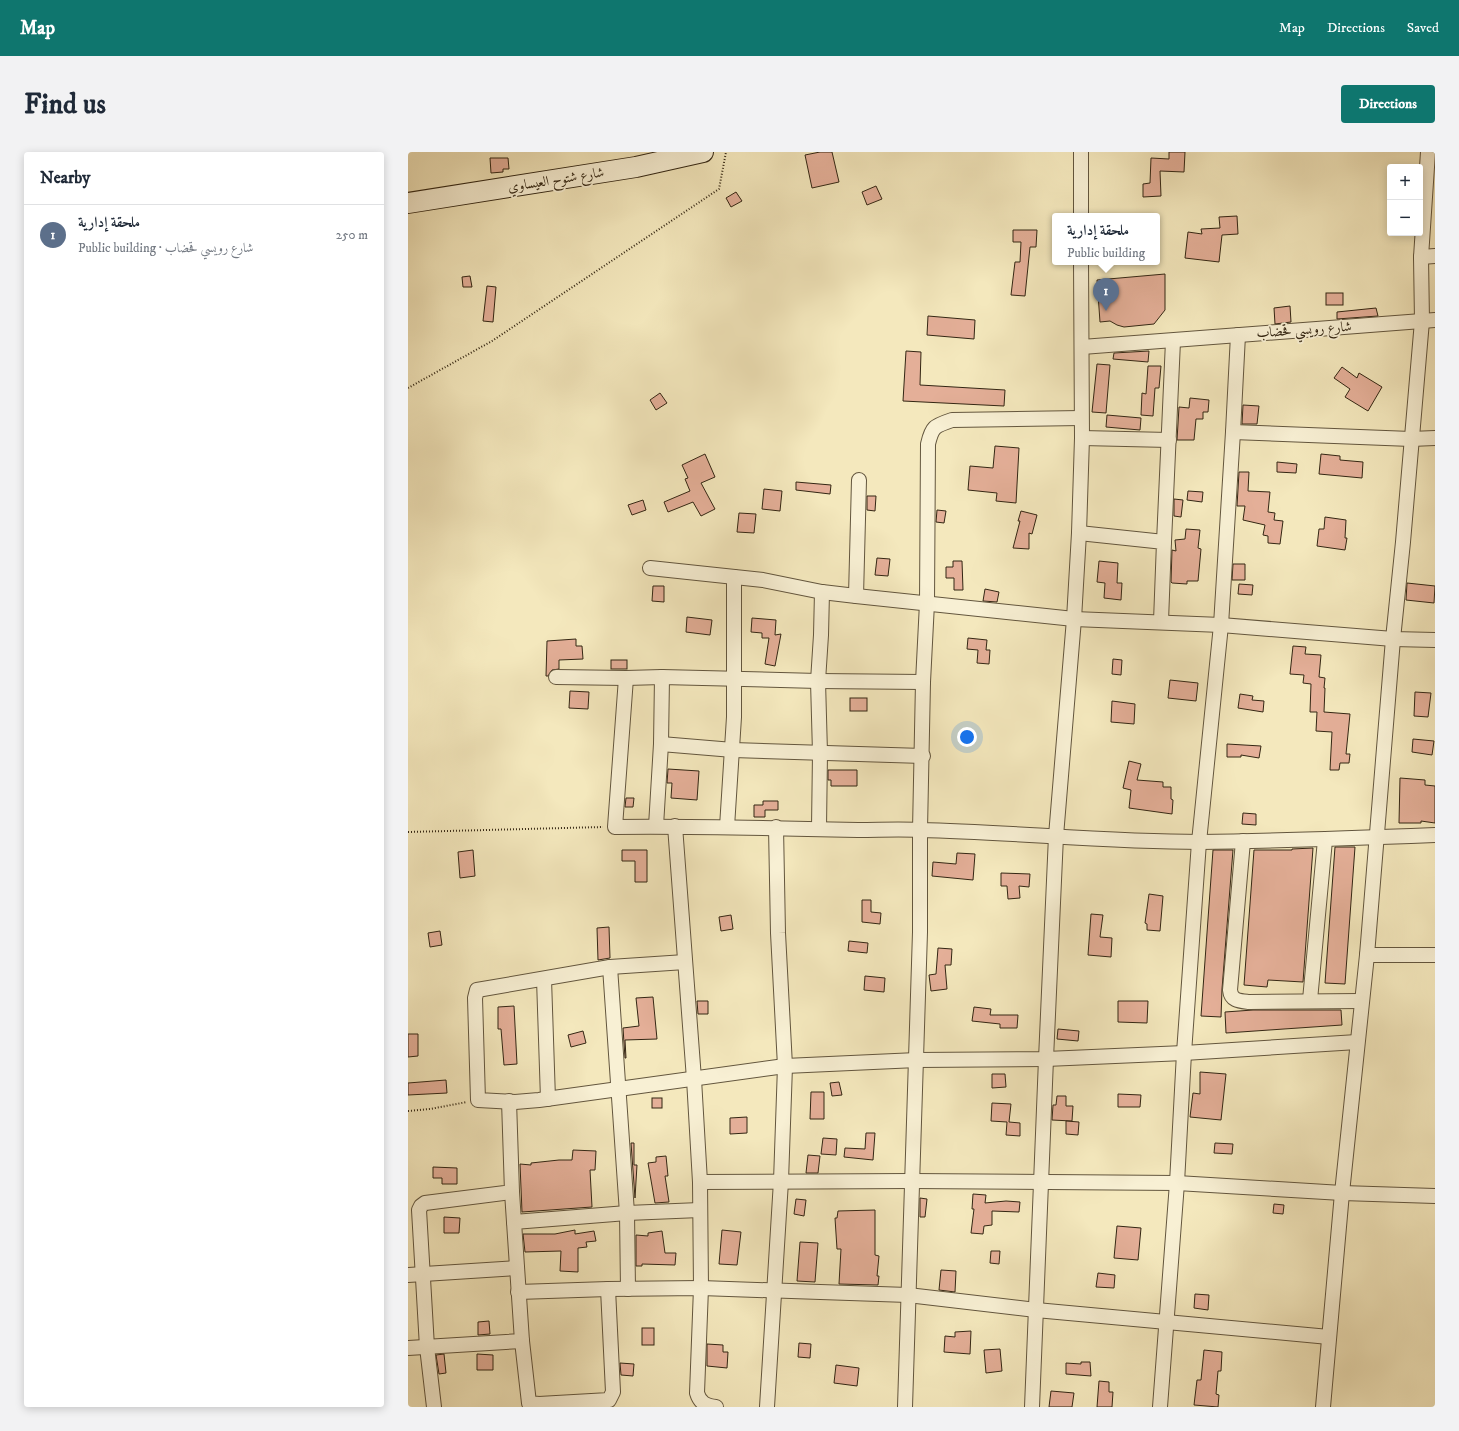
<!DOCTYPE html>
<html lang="en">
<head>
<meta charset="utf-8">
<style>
  body { margin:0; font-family:"IM FELL DW Pica",Amiri,serif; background:#f2f2f3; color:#1f2937 }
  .controls { position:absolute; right:12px; top:12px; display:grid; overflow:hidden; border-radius:4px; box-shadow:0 2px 10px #0003 }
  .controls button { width:36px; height:36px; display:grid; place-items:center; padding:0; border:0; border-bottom:1px solid #e0e1e3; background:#fff; color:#1f2937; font:20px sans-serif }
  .you { position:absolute; left:559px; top:585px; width:14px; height:14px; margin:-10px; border:3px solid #fff; border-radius:50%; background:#1a73e8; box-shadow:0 0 0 6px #1a73e833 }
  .badge { display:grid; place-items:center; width:26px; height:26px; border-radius:50%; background:#0f766e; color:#fff; font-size:13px; font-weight:700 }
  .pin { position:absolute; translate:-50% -33px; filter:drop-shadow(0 1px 2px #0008) }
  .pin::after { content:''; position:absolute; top:21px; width:14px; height:12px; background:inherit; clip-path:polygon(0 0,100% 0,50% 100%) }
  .popup { position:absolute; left:644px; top:61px; width:108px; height:52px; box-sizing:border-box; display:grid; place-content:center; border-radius:4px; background:#fff; filter:drop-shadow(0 1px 3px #0005); font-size:13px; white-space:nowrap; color:#747a83 }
  .popup b { font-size:15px; color:#1f2937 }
  .popup::after { content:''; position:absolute; left:50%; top:100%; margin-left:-8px; border:8px solid transparent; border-top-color:#fff }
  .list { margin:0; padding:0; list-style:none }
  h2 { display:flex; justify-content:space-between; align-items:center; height:52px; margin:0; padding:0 16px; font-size:17px }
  h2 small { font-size:13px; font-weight:400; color:#747a83 }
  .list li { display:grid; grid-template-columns:26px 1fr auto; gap:12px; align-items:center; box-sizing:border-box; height:60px; padding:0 16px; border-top:1px solid #e0e1e3 }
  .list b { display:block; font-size:15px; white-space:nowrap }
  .list p { margin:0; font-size:13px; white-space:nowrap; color:#747a83 }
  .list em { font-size:13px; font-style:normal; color:#747a83 }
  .map { position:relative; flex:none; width:1027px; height:1255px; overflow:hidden; border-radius:4px }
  header { display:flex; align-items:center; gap:24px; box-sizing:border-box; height:56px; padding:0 20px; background:#0f766e; color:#fff }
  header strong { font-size:19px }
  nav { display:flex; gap:22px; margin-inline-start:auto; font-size:14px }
  .intro { display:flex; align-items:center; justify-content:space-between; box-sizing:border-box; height:96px; padding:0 24px }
  h1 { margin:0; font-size:28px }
  .button { padding:10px 18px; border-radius:4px; background:#0f766e; color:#fff; font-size:14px; font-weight:700 }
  main { display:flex; gap:24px; padding:0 24px }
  aside { flex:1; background:#fff; border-radius:4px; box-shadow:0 2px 10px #0003 }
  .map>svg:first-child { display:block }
  .building { fill:#e4af98; stroke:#332613 }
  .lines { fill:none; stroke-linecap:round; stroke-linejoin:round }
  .street-casing { stroke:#63563e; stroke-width:16 }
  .secondary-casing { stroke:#332613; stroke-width:22 }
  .path { stroke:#332613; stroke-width:2; stroke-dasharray:1 2; stroke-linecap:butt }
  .street { stroke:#f8f0d4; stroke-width:14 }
  .secondary { stroke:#f8f0d4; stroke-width:20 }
  .labels { text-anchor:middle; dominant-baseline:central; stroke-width:3.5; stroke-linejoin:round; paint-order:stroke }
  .street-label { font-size:14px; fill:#332613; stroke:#f8f0d4 }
</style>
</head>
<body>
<header>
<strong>Map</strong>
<nav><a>Map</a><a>Directions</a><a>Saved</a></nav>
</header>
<div class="intro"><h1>Find us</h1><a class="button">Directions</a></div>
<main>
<aside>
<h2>Nearby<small></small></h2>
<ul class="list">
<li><span class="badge" style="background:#5c6f8a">1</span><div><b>ملحقة إدارية</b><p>Public building · شارع رويسي قحضاب</p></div><em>250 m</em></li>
</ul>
</aside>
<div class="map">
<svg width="1027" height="1255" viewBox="0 0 1027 1255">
  <rect width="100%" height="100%" fill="#f4e8bd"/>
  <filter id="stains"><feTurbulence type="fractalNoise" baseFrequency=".005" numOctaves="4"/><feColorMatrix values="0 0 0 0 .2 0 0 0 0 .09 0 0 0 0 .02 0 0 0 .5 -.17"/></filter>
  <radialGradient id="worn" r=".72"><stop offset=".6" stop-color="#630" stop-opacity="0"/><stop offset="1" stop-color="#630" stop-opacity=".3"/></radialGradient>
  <g class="building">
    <polygon points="412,0 424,0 431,30 404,36 397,3"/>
    <polygon points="761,0 777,0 776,20 752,19 753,44 735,45 735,32 742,31 743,6 761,7"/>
    <polygon points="82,6 100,6 101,17 95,17 95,20 83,21"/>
    <polygon points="468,34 474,47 459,53 454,40"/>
    <polygon points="328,40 334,49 323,55 318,46"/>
    <polygon points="829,64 830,82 814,83 811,110 777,106 780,80 794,82 793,77 812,76 811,65"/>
    <polygon points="605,78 629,78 628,95 622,95 617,144 603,143 607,110 612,110 613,90 605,90"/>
    <polygon points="757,122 757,158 746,172 716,175 709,173 702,169 692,170 689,128"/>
    <polygon points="62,124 64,135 55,135 54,125"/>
    <polygon points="79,134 88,135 85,170 75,169"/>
    <rect x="918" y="141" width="17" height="12"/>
    <polygon points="882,154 883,170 867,172 866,156"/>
    <polygon points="968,156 970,164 929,167 929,160"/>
    <polygon points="520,164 567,168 566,187 519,183"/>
    <polygon points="498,199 513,200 512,233 597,238 596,254 495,249"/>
    <polygon points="741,199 740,210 705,207 706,201"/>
    <polygon points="689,212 702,213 698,261 684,260"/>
    <polygon points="740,214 753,214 751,236 747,236 745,264 733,263 734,241 738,242"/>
    <polygon points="934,215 949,226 951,221 974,235 960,259 937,245 942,237 926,226"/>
    <polygon points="252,241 259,251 248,258 242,248"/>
    <polygon points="782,246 801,248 800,260 795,260 795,267 788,267 786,288 769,288 771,255 781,256"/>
    <polygon points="835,253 851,254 849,272 834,272"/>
    <polygon points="699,263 733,266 732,278 698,275"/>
    <polygon points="587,294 611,296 608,351 588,349 589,341 560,338 562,314 585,316"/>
    <polygon points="297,302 307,325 293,331 307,357 293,364 285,350 260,360 256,350 282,339 277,327 280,326 274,313"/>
    <polygon points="913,302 932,304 932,308 955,310 954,326 911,322"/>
    <polygon points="869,310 889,312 888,321 869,320"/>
    <polygon points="831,320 841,320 840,339 862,340 860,360 867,361 866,368 875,369 872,392 860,391 860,384 855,383 857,373 835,368 837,354 829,354"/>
    <polygon points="388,330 423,333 422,342 388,338"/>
    <polygon points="356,337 374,339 372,359 354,357"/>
    <polygon points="780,339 795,340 794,350 779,348"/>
    <polygon points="459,344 468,344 467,359 459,358"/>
    <polygon points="766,347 775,348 773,365 766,364"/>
    <polygon points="235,348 238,358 224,363 220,353"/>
    <polygon points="529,358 538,359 536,371 528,370"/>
    <polygon points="613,359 629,363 624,382 621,381 621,397 605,396 612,369 610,369"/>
    <polygon points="331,361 348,362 346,381 329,380"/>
    <polygon points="917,365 938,368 937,386 939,386 937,398 909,394 911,377 916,377"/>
    <polygon points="778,377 792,378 790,396 793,397 790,429 779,429 779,432 764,431 763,430 764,398 768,399 767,388 777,387"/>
    <polygon points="469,406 482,407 480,424 467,423"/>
    <polygon points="545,409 554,409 555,438 546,438 546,426 538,426 538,415 545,415"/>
    <polygon points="691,409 710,411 709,431 714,431 713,448 696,446 697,431 689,430"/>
    <polygon points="825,412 837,412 837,428 824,428"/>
    <polygon points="999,431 1027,434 1026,451 998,448"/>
    <polygon points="831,432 845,433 844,443 830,442"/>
    <polygon points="245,434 256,434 256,450 244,449"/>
    <polygon points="577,437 591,440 589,450 575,449"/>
    <polygon points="279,465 304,468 302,483 278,480"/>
    <polygon points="344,466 368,468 367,483 373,482 367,514 357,512 361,486 354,486 354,481 343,480"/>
    <polygon points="560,486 579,488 578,498 582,498 581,512 569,511 570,498 559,497"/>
    <polygon points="168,487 168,494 174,494 175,507 151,508 151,517 144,518 140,524 138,524 139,489"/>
    <polygon points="885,494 898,495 897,502 913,503 911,525 917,526 916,536 917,536 916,560 942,562 938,602 942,602 941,611 932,611 931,618 922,618 924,580 908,579 909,560 902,560 903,532 895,531 896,523 882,522"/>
    <polygon points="705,507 714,508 713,523 704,522"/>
    <rect x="203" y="508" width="16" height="9"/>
    <polygon points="762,528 790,531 788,549 760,546"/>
    <polygon points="162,539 181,540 180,557 161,556"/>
    <polygon points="1007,540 1023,541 1020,565 1006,564"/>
    <polygon points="832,542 845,544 844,548 856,549 855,560 830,556"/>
    <rect x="442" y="546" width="17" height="13"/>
    <polygon points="704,549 727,552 726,572 703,570"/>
    <polygon points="1005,587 1026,589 1024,603 1004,600"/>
    <polygon points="819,592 853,594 851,606 833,603 833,605 819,605"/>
    <polygon points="721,609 733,612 729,628 755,630 755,635 763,635 763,647 765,648 764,662 721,656 723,638 715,636"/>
    <polygon points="260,617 291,619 289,648 263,646 264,631 259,631"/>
    <polygon points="420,618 449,618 449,634 423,634 423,628 420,628"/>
    <polygon points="992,626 1017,628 1017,633 1027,634 1027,671 1013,669 1013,671 991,671"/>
    <polygon points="218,646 226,646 225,655 217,655"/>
    <polygon points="355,649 370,649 370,658 357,658 357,665 346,665 346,653 355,653"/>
    <polygon points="835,661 848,662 848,673 834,672"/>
    <polygon points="927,695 947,695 937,832 917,831"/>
    <polygon points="905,696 895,830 860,828 859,835 836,833 846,698 884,698 884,697"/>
    <polygon points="65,698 67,724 52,726 50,700"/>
    <polygon points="214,698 239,698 239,730 227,730 227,709 214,709"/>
    <polygon points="805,698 825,698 814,837 813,865 793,864"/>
    <polygon points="549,701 567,702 565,728 524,724 525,710 548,712"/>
    <polygon points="593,721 622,722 621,735 611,734 612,746 600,747 599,734 593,734"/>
    <polygon points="741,742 755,744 752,779 739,778 739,772 737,771"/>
    <polygon points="454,748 463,748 463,760 473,761 472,772 454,770"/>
    <polygon points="683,762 695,763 692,785 704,786 703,805 680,803"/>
    <polygon points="323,763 325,777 313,779 311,765"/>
    <polygon points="201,775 202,806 190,808 189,776"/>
    <polygon points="32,779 34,793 22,795 20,781"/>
    <polygon points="441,789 460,791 459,801 440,799"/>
    <polygon points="530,796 544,797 543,813 537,813 539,837 523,839 521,823 528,822"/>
    <polygon points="457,824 477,826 476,840 456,838"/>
    <polygon points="245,845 249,887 217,888 218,906 217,906 215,876 231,874 228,846"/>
    <polygon points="289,849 300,849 300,862 290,862"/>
    <polygon points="710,849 740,849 739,871 710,870"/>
    <polygon points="106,854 109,912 96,913 93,877 90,877 90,855"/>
    <polygon points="566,855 583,857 582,863 610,863 609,876 592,876 592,872 564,869"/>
    <polygon points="845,858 933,858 934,873 818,881 817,860"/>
    <polygon points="650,877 671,879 670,889 649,887"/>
    <polygon points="175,879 178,891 163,895 160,883"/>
    <polygon points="0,882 10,882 10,904 0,905"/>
    <polygon points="792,920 818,922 813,968 782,965 785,941 792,942"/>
    <polygon points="584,922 597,922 598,935 584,936"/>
    <polygon points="38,928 39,941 0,943 0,931"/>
    <polygon points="431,930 434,943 424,944 422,931"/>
    <polygon points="403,940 416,940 416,967 402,967"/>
    <polygon points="710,942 733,943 732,955 710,955"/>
    <polygon points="649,944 658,944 658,954 665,954 664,969 644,968 645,953 648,953"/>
    <rect x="244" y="946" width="10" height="10"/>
    <polygon points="584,951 603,952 601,970 612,971 612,984 598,983 599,970 583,969"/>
    <polygon points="339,965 339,981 322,982 322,966"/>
    <polygon points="658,969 671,970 670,983 658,982"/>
    <polygon points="458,981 467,981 465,1008 436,1005 437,996 457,997"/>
    <polygon points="415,986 429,987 428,1003 413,1002"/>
    <polygon points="223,991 226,991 226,1013 229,1013 227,1046"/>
    <polygon points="807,991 825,992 824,1002 806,1001"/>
    <polygon points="165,998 188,999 187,1018 182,1018 184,1055 114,1060 112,1012 123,1013 123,1011 151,1008 164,1008"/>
    <polygon points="400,1003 412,1004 410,1021 398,1021"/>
    <polygon points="258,1004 260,1024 257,1024 261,1050 247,1051 240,1011 248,1010 248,1005"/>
    <polygon points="25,1015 49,1016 49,1032 34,1032 34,1026 25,1026"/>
    <polygon points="565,1042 578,1043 577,1051 598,1049 612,1050 611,1060 584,1059 584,1073 576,1074 575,1082 563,1081 566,1057 564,1057"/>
    <polygon points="512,1046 519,1047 517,1065 512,1065"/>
    <polygon points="388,1047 398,1048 396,1064 386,1062"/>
    <polygon points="866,1052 876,1053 875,1062 865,1061"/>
    <polygon points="467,1058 467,1103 471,1104 469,1124 471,1124 470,1133 431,1132 433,1097 429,1097 427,1066 429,1066 430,1059"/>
    <polygon points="36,1065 52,1066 51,1081 36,1081"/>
    <polygon points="709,1074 733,1076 730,1108 706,1106"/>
    <polygon points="167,1078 167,1082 186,1079 188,1089 178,1090 179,1095 170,1096 170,1120 152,1119 153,1099 117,1100 115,1082 147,1082"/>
    <polygon points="314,1078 333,1080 329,1113 311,1112"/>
    <polygon points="254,1079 257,1101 268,1101 267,1113 234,1112 234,1114 228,1114 228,1083 240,1084 240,1081"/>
    <polygon points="392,1090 410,1091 407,1130 389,1129"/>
    <polygon points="583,1099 592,1099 591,1112 582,1111"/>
    <polygon points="533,1118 548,1119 547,1140 531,1138"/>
    <polygon points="690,1121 707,1123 706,1136 688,1135"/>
    <polygon points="787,1142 801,1143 800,1158 786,1156"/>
    <polygon points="81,1169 82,1182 70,1183 70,1170"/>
    <rect x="234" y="1176" width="12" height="17"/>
    <polygon points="563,1179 562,1202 536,1200 537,1184 547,1185 547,1180"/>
    <polygon points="391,1191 403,1192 402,1206 390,1205"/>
    <polygon points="299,1192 315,1193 315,1200 320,1200 319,1216 299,1214"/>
    <polygon points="592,1197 594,1219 578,1221 576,1198"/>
    <polygon points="796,1198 814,1200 813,1219 810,1219 808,1242 811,1243 810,1255 786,1253 789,1228 793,1228"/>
    <polygon points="36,1202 38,1221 31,1222 28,1203"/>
    <polygon points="69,1202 85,1203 85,1218 69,1218"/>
    <polygon points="673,1210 682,1210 683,1224 658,1222 658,1211 673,1212"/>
    <polygon points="212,1211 226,1212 225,1224 213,1223"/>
    <polygon points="428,1213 451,1216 449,1234 426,1231"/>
    <polygon points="691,1229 701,1230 701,1240 705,1240 704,1255 689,1255"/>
    <polygon points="643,1239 666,1241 664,1255 641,1255"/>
  </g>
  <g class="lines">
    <defs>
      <g id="street">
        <polyline points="673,0 673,64"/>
        <polyline points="1013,105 1027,104"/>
        <polyline points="674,195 1027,168"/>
        <polyline points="825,280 1003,287 1027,286"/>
        <polyline points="674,286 761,288"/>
        <polyline points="671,381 756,390 753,469"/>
        <polyline points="756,390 765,189"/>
        <polyline points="242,416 355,428 414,440 448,444 666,467 813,473 985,487 1027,488"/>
        <polyline points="448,444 451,328"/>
        <polyline points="148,525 218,526 254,525 410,529 515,530"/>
        <path d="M 218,526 L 207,675 C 288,674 369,676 450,678 C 471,678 491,677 512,678 C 605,680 698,690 792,690 C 870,689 949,686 1027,683"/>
        <polyline points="253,592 325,598 515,604"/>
        <polyline points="248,674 253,592 254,525"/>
        <path d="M 267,674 L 286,927 L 292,1030 L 293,1136 L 289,1241 C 292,1251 298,1254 308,1255"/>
        <polyline points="319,675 326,565 326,425"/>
        <polyline points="411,676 412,601 410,529 413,483 414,440"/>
        <path d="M 835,689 L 822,838 C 823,849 832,849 841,850 L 953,849"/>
        <polyline points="959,803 1027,803"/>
        <polyline points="277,810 202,815 69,838 67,846 70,948 107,950 131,948 377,914 509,908 638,907 776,901 949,890"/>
        <polyline points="202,815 219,1061 220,1137"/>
        <polyline points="136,827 140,947"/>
        <polyline points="902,848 917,688"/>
        <polyline points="292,1030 504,1029 769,1031 934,1041 1027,1044"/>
        <polyline points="104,1040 106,1070"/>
        <polyline points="0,1123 109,1116"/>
        <polyline points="110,1140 200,1137 293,1136 500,1143 628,1158 921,1185"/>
        <polyline points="114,1189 121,1251 131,1252 201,1248 205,1240 200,1137"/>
        <polyline points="0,1196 114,1189 106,1070 219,1061 292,1058"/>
        <polyline points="26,1255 19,1195 11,1058 13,1054 17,1051 104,1040 101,949"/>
        <polyline points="359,1255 373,1029 377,914 370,781 368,675"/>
        <path d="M 497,1255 L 512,780 L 512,678 L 515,530 L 519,451 L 520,292 C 524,275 526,274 544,268 L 673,266"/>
        <polyline points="624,1255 638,907 648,684 666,467 671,381 674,286 673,110"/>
        <polyline points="752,1255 769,1031 776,901 791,690 813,473 825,280 830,183"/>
        <polyline points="915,1255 934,1041 959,803 985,487 995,390 1014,169 1013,105 1020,0"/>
      </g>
      <polyline id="secondary" points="0,51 228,15 295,0"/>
    </defs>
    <use href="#street" class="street-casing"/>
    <use href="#secondary" class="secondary-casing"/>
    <g class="path">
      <polyline points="0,236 84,189 311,37 318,0"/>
      <polyline points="0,680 195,675"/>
      <polyline points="0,959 22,957 59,950"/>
    </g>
    <use href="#street" class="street"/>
    <use href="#secondary" class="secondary"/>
  </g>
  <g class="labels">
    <g class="street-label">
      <text transform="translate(148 28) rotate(-9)">شارع شتوح العيساوي</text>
      <text transform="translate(896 178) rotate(-4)">شارع رويسي قحضاب</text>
    </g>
  </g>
  <rect width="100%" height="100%" filter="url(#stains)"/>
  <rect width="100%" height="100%" fill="url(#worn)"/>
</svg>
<div class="controls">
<button>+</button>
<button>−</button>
</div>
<div class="you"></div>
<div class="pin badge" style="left:698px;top:159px;background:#5c6f8a">1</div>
<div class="popup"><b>ملحقة إدارية</b>Public building</div>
</div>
</main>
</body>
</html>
